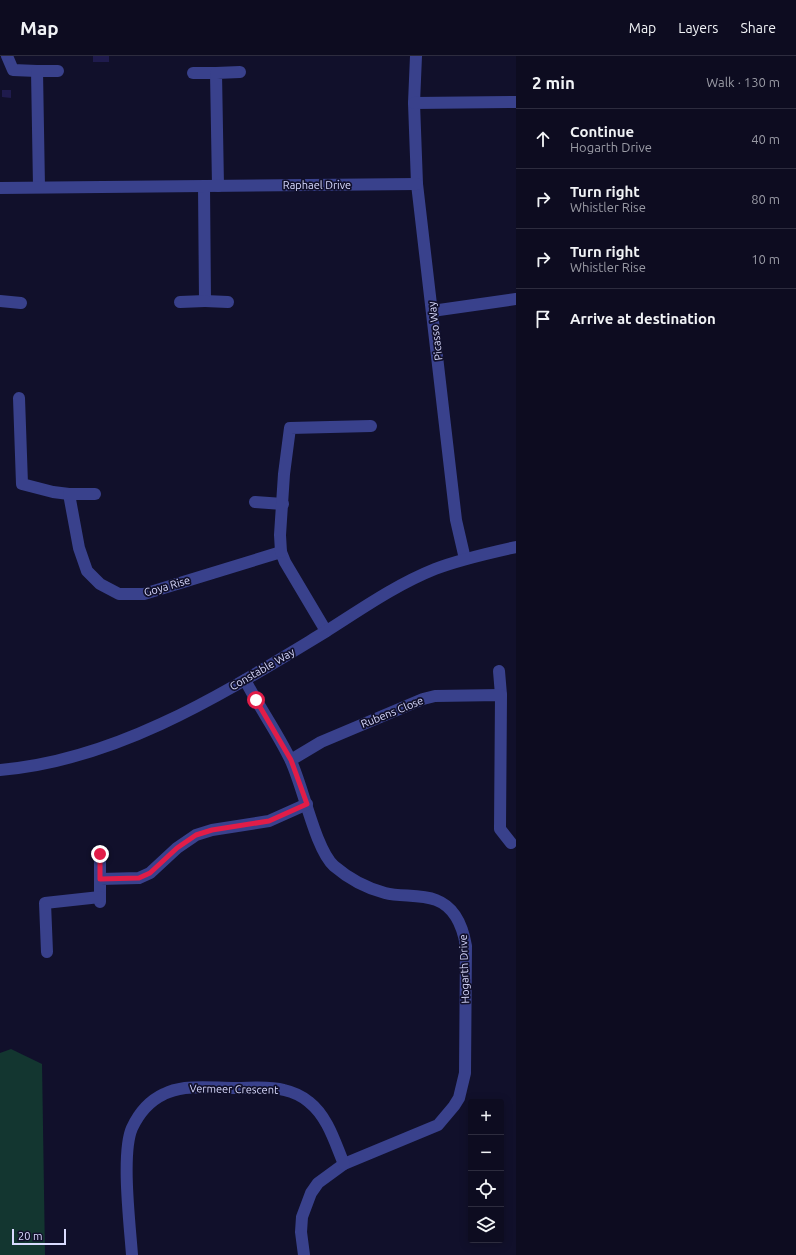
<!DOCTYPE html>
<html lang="en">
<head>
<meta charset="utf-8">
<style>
  body { margin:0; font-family:Ubuntu,sans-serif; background:#161529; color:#f1f3f6 }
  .controls { position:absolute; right:12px; bottom:12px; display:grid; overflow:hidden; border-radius:4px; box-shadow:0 2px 10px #0003 }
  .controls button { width:36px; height:36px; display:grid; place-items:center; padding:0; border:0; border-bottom:1px solid #2d2c3e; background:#0d0c20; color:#f1f3f6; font:20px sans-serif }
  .scale { position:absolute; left:12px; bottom:10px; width:54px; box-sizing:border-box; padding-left:4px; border:2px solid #dadbff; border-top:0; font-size:11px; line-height:14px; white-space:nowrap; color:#dadbff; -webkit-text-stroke:3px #11102b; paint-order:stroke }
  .stop { position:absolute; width:12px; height:12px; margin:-9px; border:3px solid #e11d48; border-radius:50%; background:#fff }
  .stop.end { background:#e11d48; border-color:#fff; box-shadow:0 1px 4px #0008 }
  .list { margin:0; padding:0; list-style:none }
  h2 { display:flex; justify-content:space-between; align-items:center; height:52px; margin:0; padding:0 16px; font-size:17px }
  h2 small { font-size:13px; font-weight:400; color:#9a9ba5 }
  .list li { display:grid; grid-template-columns:26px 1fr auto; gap:12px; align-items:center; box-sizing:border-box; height:60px; padding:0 16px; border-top:1px solid #2d2c3e }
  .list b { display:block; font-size:15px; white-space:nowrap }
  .list p { margin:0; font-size:13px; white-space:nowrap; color:#9a9ba5 }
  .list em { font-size:13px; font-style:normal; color:#9a9ba5 }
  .icon { flex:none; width:22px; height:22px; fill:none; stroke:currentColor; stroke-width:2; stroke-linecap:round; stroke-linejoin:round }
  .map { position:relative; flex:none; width:516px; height:1199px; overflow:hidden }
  header { display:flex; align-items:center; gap:24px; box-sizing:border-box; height:56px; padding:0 20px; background:#0d0c20; border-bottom:1px solid #2d2c3e }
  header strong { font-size:19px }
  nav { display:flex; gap:22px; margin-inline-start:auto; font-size:14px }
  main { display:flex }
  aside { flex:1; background:#0d0c20 }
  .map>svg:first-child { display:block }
  .green { fill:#133630 }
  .building { fill:#1f1b4d }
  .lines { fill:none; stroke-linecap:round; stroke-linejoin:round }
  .minor { stroke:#39418c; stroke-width:12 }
  .route { stroke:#e11d48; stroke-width:5 }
  .labels { text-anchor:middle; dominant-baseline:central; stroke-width:3.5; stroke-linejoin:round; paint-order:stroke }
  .street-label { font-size:11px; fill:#dadbff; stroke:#11102b }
</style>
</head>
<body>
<header>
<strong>Map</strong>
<nav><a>Map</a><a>Layers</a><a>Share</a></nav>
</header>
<main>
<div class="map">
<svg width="516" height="1199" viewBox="0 0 516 1199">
  <rect width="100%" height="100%" fill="#11102b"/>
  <polygon class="green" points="11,993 42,1008 45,1199 0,1199 0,997"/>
  <g class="building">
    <rect x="93" y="0" width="16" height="6"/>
    <polygon points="2,34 11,34 11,42 2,41"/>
  </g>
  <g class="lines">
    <g class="minor">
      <polyline points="7,0 13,14 37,15"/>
      <polyline points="416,0 414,47 417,128 456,464 465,503"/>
      <polyline points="193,17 216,17"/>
      <polyline points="414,47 516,46"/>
      <polyline points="204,130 205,245 228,246"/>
      <polyline points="218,130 216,17 240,16"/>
      <polyline points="39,131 37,15 58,15"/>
      <polyline points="0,132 417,128"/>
      <polyline points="0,245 21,247"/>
      <polyline points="180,246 205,245"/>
      <polyline points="432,255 516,243"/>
      <polyline points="19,342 22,428 53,436 69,438 79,492 87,515 100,528 119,538 144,538 281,496 285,506 326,575"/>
      <polyline points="69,438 95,438"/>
      <polyline points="255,446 283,448"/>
      <polyline points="281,496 280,479 284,418 290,372 371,370"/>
      <polyline points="499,615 501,639"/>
      <path d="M 245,624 C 259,651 277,676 290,703 C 303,729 315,793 334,810 C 348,822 366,832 385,837 C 401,841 420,838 436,844 C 455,851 463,872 466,890 L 465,1017 L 459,1042 L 454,1050 L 438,1069 L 344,1108 L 318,1127 L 311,1137 L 302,1161 L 301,1176 L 304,1199"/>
      <polyline points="291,704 321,686 423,643 435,640 501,639 500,773 511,787"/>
      <path d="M 0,714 C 119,704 224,637 325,576 C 360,554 395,529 435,513 C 461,503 489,497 516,491"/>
      <polyline points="100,798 100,823"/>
      <polyline points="100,846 100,823 139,822 150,817 177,792 196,779 212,774 269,765 307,748"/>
      <polyline points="47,896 45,847 100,841"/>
      <path d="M 132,1199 C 130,1170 121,1097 132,1072 C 139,1057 149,1045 164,1038 C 170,1035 178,1033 185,1032 C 201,1030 219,1032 236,1032 C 252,1032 269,1030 284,1034 C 293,1036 302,1040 309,1046 C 328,1061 335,1087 344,1108"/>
    </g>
  </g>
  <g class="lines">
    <polyline class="route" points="100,798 100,823 139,822 150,817 177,792 196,779 212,774 269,765 307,748 291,704 256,644"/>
  </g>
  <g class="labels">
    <g class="street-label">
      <text x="317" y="129">Raphael Drive</text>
      <text transform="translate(435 275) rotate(-97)">Picasso Way</text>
      <text transform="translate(167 530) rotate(-16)">Goya Rise</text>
      <text transform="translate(262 613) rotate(-30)">Constable Way</text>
      <text transform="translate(392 656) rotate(-22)">Rubens Close</text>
      <text transform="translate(464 913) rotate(-92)">Hogarth Drive</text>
      <text transform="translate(234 1033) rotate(1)">Vermeer Crescent</text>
    </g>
  </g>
</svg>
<div class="controls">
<button>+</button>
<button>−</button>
<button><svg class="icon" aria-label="locate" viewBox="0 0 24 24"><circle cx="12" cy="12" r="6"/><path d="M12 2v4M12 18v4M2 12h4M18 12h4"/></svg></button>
<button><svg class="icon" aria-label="layers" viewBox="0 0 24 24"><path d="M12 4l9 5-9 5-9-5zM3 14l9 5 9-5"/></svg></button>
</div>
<div class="scale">20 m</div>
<div class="stop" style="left:256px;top:644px"></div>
<div class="stop end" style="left:100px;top:798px"></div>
</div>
<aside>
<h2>2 min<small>Walk · 130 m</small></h2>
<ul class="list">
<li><svg class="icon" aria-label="ahead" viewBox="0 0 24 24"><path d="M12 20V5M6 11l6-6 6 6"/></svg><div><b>Continue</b><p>Hogarth Drive</p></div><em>40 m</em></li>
<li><svg class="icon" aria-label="right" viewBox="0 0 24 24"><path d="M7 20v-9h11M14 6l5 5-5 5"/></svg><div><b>Turn right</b><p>Whistler Rise</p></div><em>80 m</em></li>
<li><svg class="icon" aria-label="right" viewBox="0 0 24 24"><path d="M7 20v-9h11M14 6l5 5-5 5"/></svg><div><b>Turn right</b><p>Whistler Rise</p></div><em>10 m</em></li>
<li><svg class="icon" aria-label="arrive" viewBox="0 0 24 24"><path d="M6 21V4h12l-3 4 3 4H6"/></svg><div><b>Arrive at destination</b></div></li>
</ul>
</aside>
</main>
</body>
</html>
